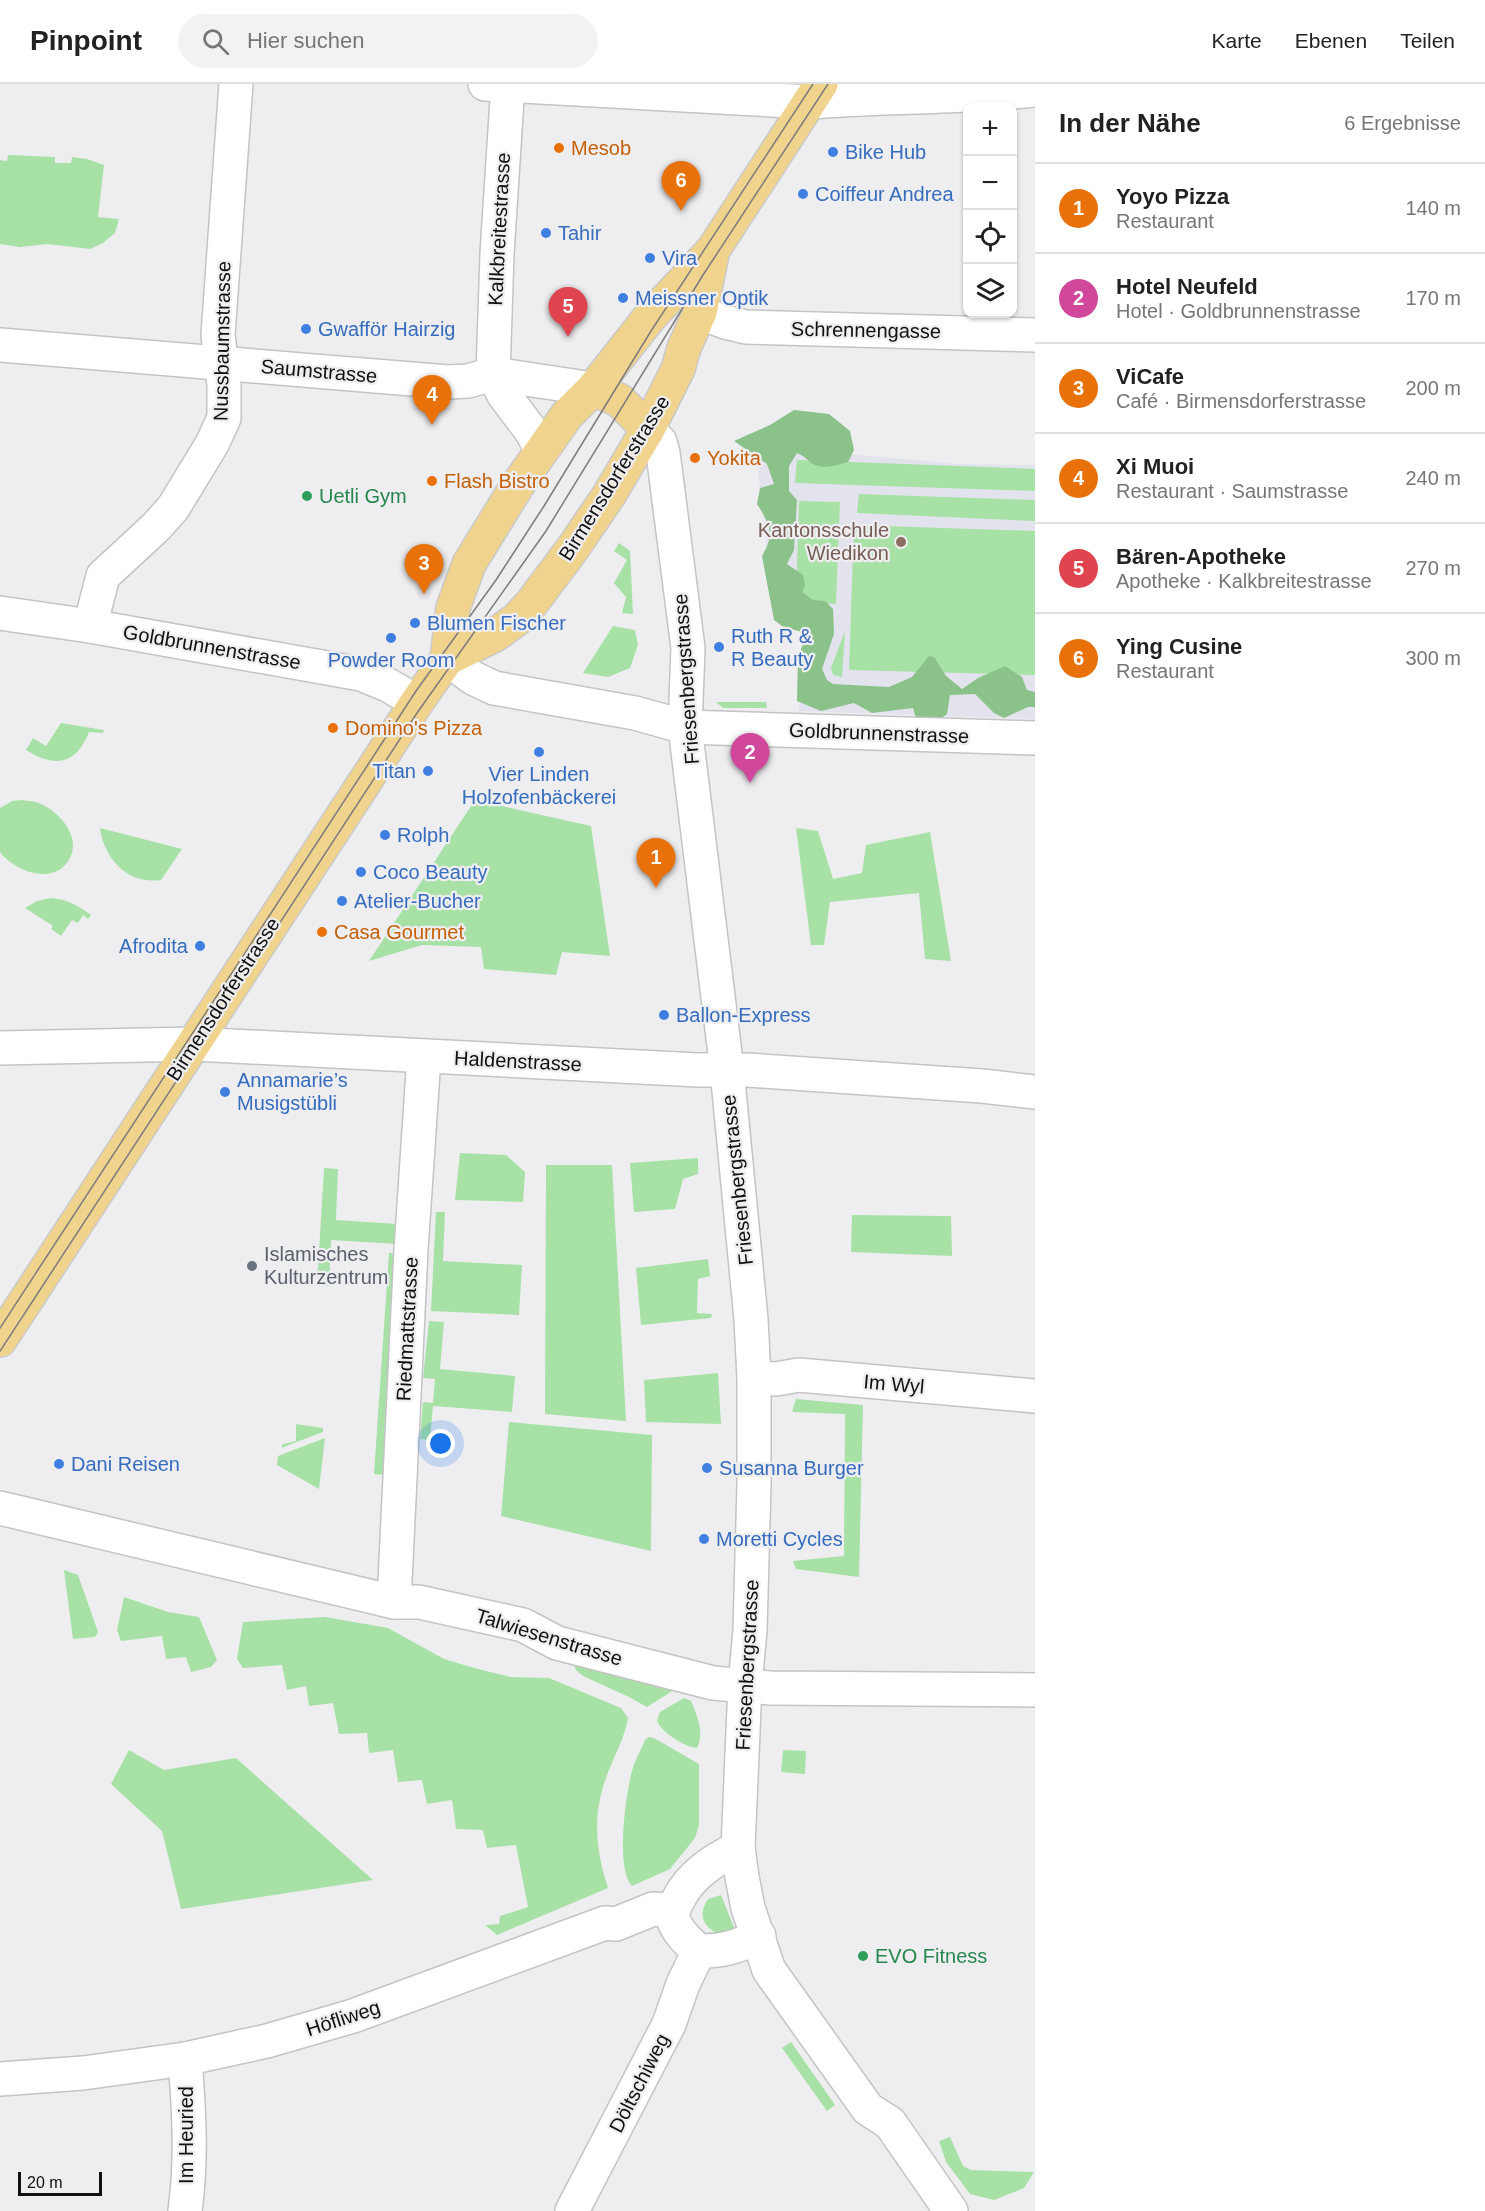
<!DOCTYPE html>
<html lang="de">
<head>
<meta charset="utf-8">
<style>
  body { margin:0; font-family:Arial,sans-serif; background:#f2f2f2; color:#222 }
  .controls { position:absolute; right:18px; top:18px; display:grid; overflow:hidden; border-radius:12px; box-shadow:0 2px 4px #0004 }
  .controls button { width:54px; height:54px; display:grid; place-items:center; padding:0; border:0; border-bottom:2px solid #e0e0e0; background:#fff; color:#222; font:30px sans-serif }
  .scale { position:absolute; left:18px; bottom:15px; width:84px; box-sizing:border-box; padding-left:6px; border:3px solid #101011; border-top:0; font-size:16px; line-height:21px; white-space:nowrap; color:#101011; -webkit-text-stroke:4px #eeeef1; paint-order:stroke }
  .you { position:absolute; left:441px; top:1360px; width:21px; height:21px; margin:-15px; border:4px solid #fff; border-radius:50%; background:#1a73e8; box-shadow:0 0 0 9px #1a73e833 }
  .badge { display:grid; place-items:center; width:39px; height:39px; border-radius:50%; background:#db2777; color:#fff; font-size:20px; font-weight:700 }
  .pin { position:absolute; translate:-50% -50px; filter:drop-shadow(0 2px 3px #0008) }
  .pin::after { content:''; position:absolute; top:32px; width:21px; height:18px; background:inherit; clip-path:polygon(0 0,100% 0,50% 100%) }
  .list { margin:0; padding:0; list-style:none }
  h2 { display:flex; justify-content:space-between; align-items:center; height:78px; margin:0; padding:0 24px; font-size:26px }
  h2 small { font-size:20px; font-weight:400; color:#767676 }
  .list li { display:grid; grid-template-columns:39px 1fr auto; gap:18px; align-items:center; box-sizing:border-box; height:90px; padding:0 24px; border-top:2px solid #e0e0e0 }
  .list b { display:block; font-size:22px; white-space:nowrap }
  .list p { margin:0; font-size:20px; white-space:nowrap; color:#767676 }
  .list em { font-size:20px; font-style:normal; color:#767676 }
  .icon { flex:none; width:33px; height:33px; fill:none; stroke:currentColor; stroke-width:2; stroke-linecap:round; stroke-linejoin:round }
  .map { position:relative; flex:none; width:1035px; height:2127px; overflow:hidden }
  header { display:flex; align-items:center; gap:36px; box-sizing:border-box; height:84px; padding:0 30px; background:#fff; border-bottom:2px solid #e0e0e0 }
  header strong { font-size:28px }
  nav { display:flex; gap:33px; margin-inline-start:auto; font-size:21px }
  .search { width:420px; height:54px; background:#f2f2f2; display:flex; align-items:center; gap:15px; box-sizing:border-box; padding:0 21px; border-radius:33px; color:#767676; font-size:22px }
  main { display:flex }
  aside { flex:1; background:#fff }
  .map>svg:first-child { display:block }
  .built { fill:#e3e3ee }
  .green { fill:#a8e1a6 }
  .forest { fill:#8ac289 }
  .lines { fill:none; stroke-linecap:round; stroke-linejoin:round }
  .minor-casing { stroke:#c4c4c7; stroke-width:36 }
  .major-casing { stroke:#cacacb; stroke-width:36 }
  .minor { stroke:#fff; stroke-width:33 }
  .major { stroke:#f0d38c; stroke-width:33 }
  .tram { stroke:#7c7c7e; stroke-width:1.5 }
  .food-dot { fill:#e8710a; stroke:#eeeef1; stroke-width:2 }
  .shop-dot { fill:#3f7fe0; stroke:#eeeef1; stroke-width:2 }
  .leisure-dot { fill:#2e9e5b; stroke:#eeeef1; stroke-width:2 }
  .education-dot { fill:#8d6e63; stroke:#eeeef1; stroke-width:2 }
  .worship-dot { fill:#6b7280; stroke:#eeeef1; stroke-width:2 }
  .labels { text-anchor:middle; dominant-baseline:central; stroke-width:4.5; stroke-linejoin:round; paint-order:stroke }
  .food-label { font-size:20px; fill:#c56008; stroke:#eeeef1; text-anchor:start }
  .shop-label { font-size:20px; fill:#366cbe; stroke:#eeeef1; text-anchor:start }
  .street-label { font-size:20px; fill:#101011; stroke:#eeeef1 }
  .leisure-label { font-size:20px; fill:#27864d; stroke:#eeeef1; text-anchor:start }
  .education-label { font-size:20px; fill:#785e54; stroke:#eeeef1; text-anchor:end }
  .worship-label { font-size:20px; fill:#5b616d; stroke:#eeeef1; text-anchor:start }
</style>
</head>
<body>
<header>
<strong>Pinpoint</strong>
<div class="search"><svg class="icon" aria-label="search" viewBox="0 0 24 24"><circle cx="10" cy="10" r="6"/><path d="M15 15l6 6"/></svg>Hier suchen</div>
<nav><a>Karte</a><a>Ebenen</a><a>Teilen</a></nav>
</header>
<main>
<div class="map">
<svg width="1035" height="2127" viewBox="0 0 1035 2127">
  <rect width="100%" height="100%" fill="#eeeef1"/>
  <polygon class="built" points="755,362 961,380 1035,381 1035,635 799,627 802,539 775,536"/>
  <g class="green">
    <polygon points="8,71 55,73 55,79 71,79 72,73 87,75 104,81 98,133 119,135 115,149 103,159 90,165 48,160 20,163 0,160 0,76 7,77"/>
    <polygon points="797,376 1035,385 1035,407 795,399"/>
    <polygon points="859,410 1035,416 1035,437 857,429"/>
    <polygon points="799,417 840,418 836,520 796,518"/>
    <polygon points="854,441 1035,447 1035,591 849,586"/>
    <polygon points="619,459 630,467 633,530 622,529 626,513 614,499 627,476 614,467"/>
    <polygon points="613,542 635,546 638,561 630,584 608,593 583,589"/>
    <polygon points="845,547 842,593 833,591 831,584"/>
    <polygon points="716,618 766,618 767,624 723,624"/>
    <path d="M 61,639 L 104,646 L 103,649 L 89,648 C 76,681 55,684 26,666 L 33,654 L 46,662 Z"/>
    <path d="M 22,716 C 28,717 35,717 41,720 C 58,727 80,751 71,772 C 57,803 16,789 0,768 L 0,724 L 12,717 Z"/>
    <polygon points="475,716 591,742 610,872 562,868 556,891 484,885 481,863 422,861 369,877"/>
    <path d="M 100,744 L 182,765 L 161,796 C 128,801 104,775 100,744 Z"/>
    <polygon points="796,744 818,747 833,795 862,789 866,761 930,748 951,877 925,875 919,809 830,818 824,861 811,861"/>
    <path d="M 51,814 C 67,815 79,822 91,831 L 88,835 L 83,831 L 78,839 L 72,836 L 61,852 L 51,845 L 53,842 L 25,824 L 37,817 Z"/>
    <polygon points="460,1069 506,1071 525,1088 523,1118 455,1116"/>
    <polygon points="698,1074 698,1090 683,1095 675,1125 634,1128 630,1079"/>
    <polygon points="546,1081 612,1081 626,1337 545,1330"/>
    <polygon points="324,1084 338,1085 336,1136 399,1140 398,1160 331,1156 329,1202 317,1201"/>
    <polygon points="436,1128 445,1128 443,1177 522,1181 519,1231 431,1227"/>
    <polygon points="852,1131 951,1132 952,1172 851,1168"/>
    <polygon points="389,1169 402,1169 386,1391 374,1390"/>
    <polygon points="708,1175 710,1192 698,1195 697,1229 712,1230 711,1234 641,1241 636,1184"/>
    <polygon points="429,1237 444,1238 440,1285 515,1292 512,1328 433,1322 430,1356 420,1355 423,1318 433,1319 435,1295 423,1294"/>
    <polygon points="718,1289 721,1340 646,1338 644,1296"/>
    <polygon points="796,1315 863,1321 859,1493 796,1485 793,1477 844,1472 845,1330 792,1328"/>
    <polygon points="509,1338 652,1351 651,1467 501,1432"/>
    <polygon points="296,1340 323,1344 323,1348 281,1364 283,1360 296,1357"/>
    <polygon points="325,1354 319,1405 277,1381 278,1372"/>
    <polygon points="64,1486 78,1491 98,1548 95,1553 73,1555"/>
    <polygon points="124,1513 168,1528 199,1533 217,1576 211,1583 191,1588 186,1573 166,1575 162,1552 121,1557 117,1546"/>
    <path d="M 325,1533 L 388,1544 L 444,1575 L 478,1585 L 511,1593 L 549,1594 L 621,1624 L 628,1634 C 625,1651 618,1665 611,1681 C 592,1725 594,1760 608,1804 L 497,1851 L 485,1841 L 499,1840 L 500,1832 L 528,1823 L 516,1761 L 487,1764 L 483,1746 L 456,1745 L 452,1716 L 427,1720 L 422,1696 L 398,1698 L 393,1666 L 369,1669 L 367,1649 L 339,1650 L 333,1619 L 309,1622 L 306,1602 L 287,1606 L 282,1581 L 243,1584 L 237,1575 L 243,1538 Z"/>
    <polygon points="572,1575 682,1601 647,1623 629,1613 583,1592 576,1586"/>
    <path d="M 684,1614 L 691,1617 C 697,1632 705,1649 697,1664 C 686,1664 661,1648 657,1637 L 660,1628 Z"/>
    <path d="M 649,1653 L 654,1654 L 699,1680 L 699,1741 L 695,1754 L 670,1785 L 632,1802 C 615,1784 626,1710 632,1687 C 635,1676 641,1666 645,1656 Z"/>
    <polygon points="129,1666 164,1686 236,1674 373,1796 181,1825 162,1747 111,1700"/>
    <polygon points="783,1666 806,1667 805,1690 781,1688"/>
    <path d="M 721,1811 L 735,1846 L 718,1850 C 702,1842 698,1830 708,1815 Z"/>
    <polygon points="791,1958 835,2021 827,2027 782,1964"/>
    <polygon points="950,2053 963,2082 971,2086 1034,2088 1024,2104 994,2116 970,2110 946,2078 939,2057"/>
  </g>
  <path class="forest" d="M 794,326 L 829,330 L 850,347 L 854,366 L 848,378 C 837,381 825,386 813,380 C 807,376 805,372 797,369 L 789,382 L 789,407 L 797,416 L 794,466 L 787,480 L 803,491 L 805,502 L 802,508 L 813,516 L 825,517 L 833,525 L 834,550 L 822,585 L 827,596 L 833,600 L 889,603 L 912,593 L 929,572 L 934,573 L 946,592 L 962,605 L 978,594 L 1005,582 L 1022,593 L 1027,606 L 1035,608 L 1035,623 L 1028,623 L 1004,634 L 994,629 L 975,610 L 950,611 L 947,630 L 930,642 L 917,638 L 913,624 L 872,629 L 854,619 L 821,627 L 797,617 L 798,572 L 808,549 L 785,544 L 774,536 L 762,472 C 775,451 770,440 757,420 L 760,404 L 774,400 L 767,380 L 734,357 L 770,341 Z"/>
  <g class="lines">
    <defs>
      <g id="minor">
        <path d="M 485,0 L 809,18 C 884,12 960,14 1035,6"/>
        <polyline points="508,0 497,170 493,290 504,311 532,348 541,366"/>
        <polyline points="700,228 725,238 746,243 1035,251"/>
        <polyline points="0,261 448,298 468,297 493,290 593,305"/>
        <polyline points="648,345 660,358 663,369 688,564 685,643 727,986 751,1235 754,1294 754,1401 750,1546 745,1601 738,1764 742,1793 748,1824 769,1886 868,2025 890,2039 951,2127"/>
        <polyline points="0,529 90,542 361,590 388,601 417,618"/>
        <polyline points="90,542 103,492 156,443 173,424 212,360 224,334 224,301 218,251 236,0"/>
        <polyline points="447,575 473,594 494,604 635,629 685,643 1035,654"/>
        <polyline points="0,964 194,960 698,986 748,986 982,1002 1035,1008"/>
        <polyline points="754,1294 776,1295 799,1291 1035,1312"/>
        <polyline points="0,1424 394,1518 419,1518 523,1541 557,1559 713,1599 770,1604 1035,1606"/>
        <polyline points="394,1518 411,1166 424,973"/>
        <path d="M 738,1764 C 714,1776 690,1791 678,1816 C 675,1822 672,1827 673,1834 C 677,1848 688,1858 699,1867 C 722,1868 739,1862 759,1852"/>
        <polyline points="0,1995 83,1989 185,1975 267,1957 353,1932 605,1839 616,1840 653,1825 673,1826"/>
        <path d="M 185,2127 C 192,2076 189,2026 185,1975"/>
        <polyline points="572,2127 669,1940 683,1900 699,1867"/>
      </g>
      <g id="major">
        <polyline points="593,305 619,316 648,345"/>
        <polyline points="447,575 453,524 469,480 517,402 567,331 593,305 649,234 713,166 821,0"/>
        <polyline points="0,1256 417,618 447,575 495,551 517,535 531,520 573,464 609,411 648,345 678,285 684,264 700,228 713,166"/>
      </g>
    </defs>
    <use href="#minor" class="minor-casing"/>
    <use href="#major" class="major-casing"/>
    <use href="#minor" class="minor"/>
    <use href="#major" class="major"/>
    <g class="tram">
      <polyline points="0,1244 416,607 496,496 544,422 651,247 813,0"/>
      <polyline points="0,1267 417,629 546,447 703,191 828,0"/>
    </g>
  </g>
  <g class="food-dot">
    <circle cx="559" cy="64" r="6"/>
    <circle cx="695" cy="374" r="6"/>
    <circle cx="432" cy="397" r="6"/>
    <circle cx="333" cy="644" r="6"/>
    <circle cx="322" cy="848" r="6"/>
  </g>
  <g class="shop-dot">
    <circle cx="833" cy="68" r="6"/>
    <circle cx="803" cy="110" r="6"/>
    <circle cx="546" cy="149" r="6"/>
    <circle cx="650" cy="174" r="6"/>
    <circle cx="623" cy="214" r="6"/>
    <circle cx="306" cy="245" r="6"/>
    <circle cx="415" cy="539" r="6"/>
    <circle cx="391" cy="554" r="6"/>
    <circle cx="719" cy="563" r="6"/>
    <circle cx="539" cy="668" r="6"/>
    <circle cx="428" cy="687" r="6"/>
    <circle cx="385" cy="751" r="6"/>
    <circle cx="361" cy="788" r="6"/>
    <circle cx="342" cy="817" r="6"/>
    <circle cx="200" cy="862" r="6"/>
    <circle cx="664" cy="931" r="6"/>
    <circle cx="225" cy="1008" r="6"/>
    <circle cx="59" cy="1380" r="6"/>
    <circle cx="707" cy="1384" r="6"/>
    <circle cx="704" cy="1455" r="6"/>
  </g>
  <g class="leisure-dot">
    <circle cx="307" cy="412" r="6"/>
    <circle cx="863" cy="1872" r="6"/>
  </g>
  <circle class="education-dot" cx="901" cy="458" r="6"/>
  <circle class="worship-dot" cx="252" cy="1182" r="6"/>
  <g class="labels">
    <g class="food-label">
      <text x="571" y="64">Mesob</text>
      <text x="707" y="374">Yokita</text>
      <text x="444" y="397">Flash Bistro</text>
      <text x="345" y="644">Domino's Pizza</text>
      <text x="334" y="848">Casa Gourmet</text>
    </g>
    <g class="shop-label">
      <text x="845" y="68">Bike Hub</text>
      <text x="815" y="110">Coiffeur Andrea</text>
      <text x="558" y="149">Tahir</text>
      <text x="662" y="174">Vira</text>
      <text x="635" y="214">Meissner Optik</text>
      <text x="318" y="245">Gwafför Hairzig</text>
      <text x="427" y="539">Blumen Fischer</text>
      <text x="731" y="552">Ruth R &amp;<tspan x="731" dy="23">R Beauty</tspan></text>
      <text x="391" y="576" text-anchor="middle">Powder Room</text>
      <text x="416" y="687" text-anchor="end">Titan</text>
      <text x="539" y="690" text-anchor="middle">Vier Linden<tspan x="539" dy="23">Holzofenbäckerei</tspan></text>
      <text x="397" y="751">Rolph</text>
      <text x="373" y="788">Coco Beauty</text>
      <text x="354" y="817">Atelier-Bucher</text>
      <text x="188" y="862" text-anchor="end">Afrodita</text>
      <text x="676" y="931">Ballon-Express</text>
      <text x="237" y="996">Annamarie’s<tspan x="237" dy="23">Musigstübli</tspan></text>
      <text x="71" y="1380">Dani Reisen</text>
      <text x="719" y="1384">Susanna Burger</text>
      <text x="716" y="1455">Moretti Cycles</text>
    </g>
    <g class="street-label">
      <text transform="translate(499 145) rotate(-87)">Kalkbreitestrasse</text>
      <text transform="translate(866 246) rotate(1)">Schrennengasse</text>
      <text transform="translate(222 257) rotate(-89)">Nussbaumstrasse</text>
      <text transform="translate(319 287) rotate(5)">Saumstrasse</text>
      <text transform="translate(614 394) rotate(-58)">Birmensdorferstrasse</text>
      <text transform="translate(212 563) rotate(10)">Goldbrunnenstrasse</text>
      <text transform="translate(686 595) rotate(-94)">Friesenbergstrasse</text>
      <text transform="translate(879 649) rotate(2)">Goldbrunnenstrasse</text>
      <text transform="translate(223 915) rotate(-57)">Birmensdorferstrasse</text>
      <text transform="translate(518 977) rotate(3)">Haldenstrasse</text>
      <text transform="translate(737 1096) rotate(-96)">Friesenbergstrasse</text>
      <text transform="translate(407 1245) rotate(-87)">Riedmattstrasse</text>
      <text transform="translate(894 1300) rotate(5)">Im Wyl</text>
      <text transform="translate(549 1553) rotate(17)">Talwiesenstrasse</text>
      <text transform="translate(747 1581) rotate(-87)">Friesenbergstrasse</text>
      <text transform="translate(343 1934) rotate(-18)">Höfliweg</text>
      <text transform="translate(639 1999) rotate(-63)">Döltschiweg</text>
      <text transform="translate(186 2051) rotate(-90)">Im Heuried</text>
    </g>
    <g class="leisure-label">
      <text x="319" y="412">Uetli Gym</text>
      <text x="875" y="1872">EVO Fitness</text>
    </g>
    <g class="education-label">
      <text x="889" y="446">Kantonsschule<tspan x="889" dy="23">Wiedikon</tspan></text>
    </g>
    <g class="worship-label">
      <text x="264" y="1170">Islamisches<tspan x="264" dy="23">Kulturzentrum</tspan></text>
    </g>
  </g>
</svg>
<div class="controls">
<button>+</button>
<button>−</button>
<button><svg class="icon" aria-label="locate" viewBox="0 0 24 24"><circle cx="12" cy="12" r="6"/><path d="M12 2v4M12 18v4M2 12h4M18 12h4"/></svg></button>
<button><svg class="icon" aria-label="layers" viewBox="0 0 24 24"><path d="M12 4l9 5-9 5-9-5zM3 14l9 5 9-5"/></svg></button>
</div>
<div class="scale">20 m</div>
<div class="you"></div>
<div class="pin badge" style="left:656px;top:804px;background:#e8710a">1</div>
<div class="pin badge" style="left:750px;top:699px;background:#d1479c">2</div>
<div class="pin badge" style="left:424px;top:510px;background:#e8710a">3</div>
<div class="pin badge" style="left:432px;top:341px;background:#e8710a">4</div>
<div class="pin badge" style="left:568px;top:253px;background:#e0444e">5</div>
<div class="pin badge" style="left:681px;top:127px;background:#e8710a">6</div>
</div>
<aside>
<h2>In der Nähe<small>6 Ergebnisse</small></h2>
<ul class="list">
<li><span class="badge" style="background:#e8710a">1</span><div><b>Yoyo Pizza</b><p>Restaurant</p></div><em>140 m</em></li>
<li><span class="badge" style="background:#d1479c">2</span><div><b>Hotel Neufeld</b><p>Hotel · Goldbrunnenstrasse</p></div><em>170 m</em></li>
<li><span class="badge" style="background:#e8710a">3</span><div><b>ViCafe</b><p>Café · Birmensdorferstrasse</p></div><em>200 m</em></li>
<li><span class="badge" style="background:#e8710a">4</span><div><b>Xi Muoi</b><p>Restaurant · Saumstrasse</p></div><em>240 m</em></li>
<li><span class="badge" style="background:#e0444e">5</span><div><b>Bären-Apotheke</b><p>Apotheke · Kalkbreitestrasse</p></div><em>270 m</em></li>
<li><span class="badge" style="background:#e8710a">6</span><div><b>Ying Cusine</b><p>Restaurant</p></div><em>300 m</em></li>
</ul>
</aside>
</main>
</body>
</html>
